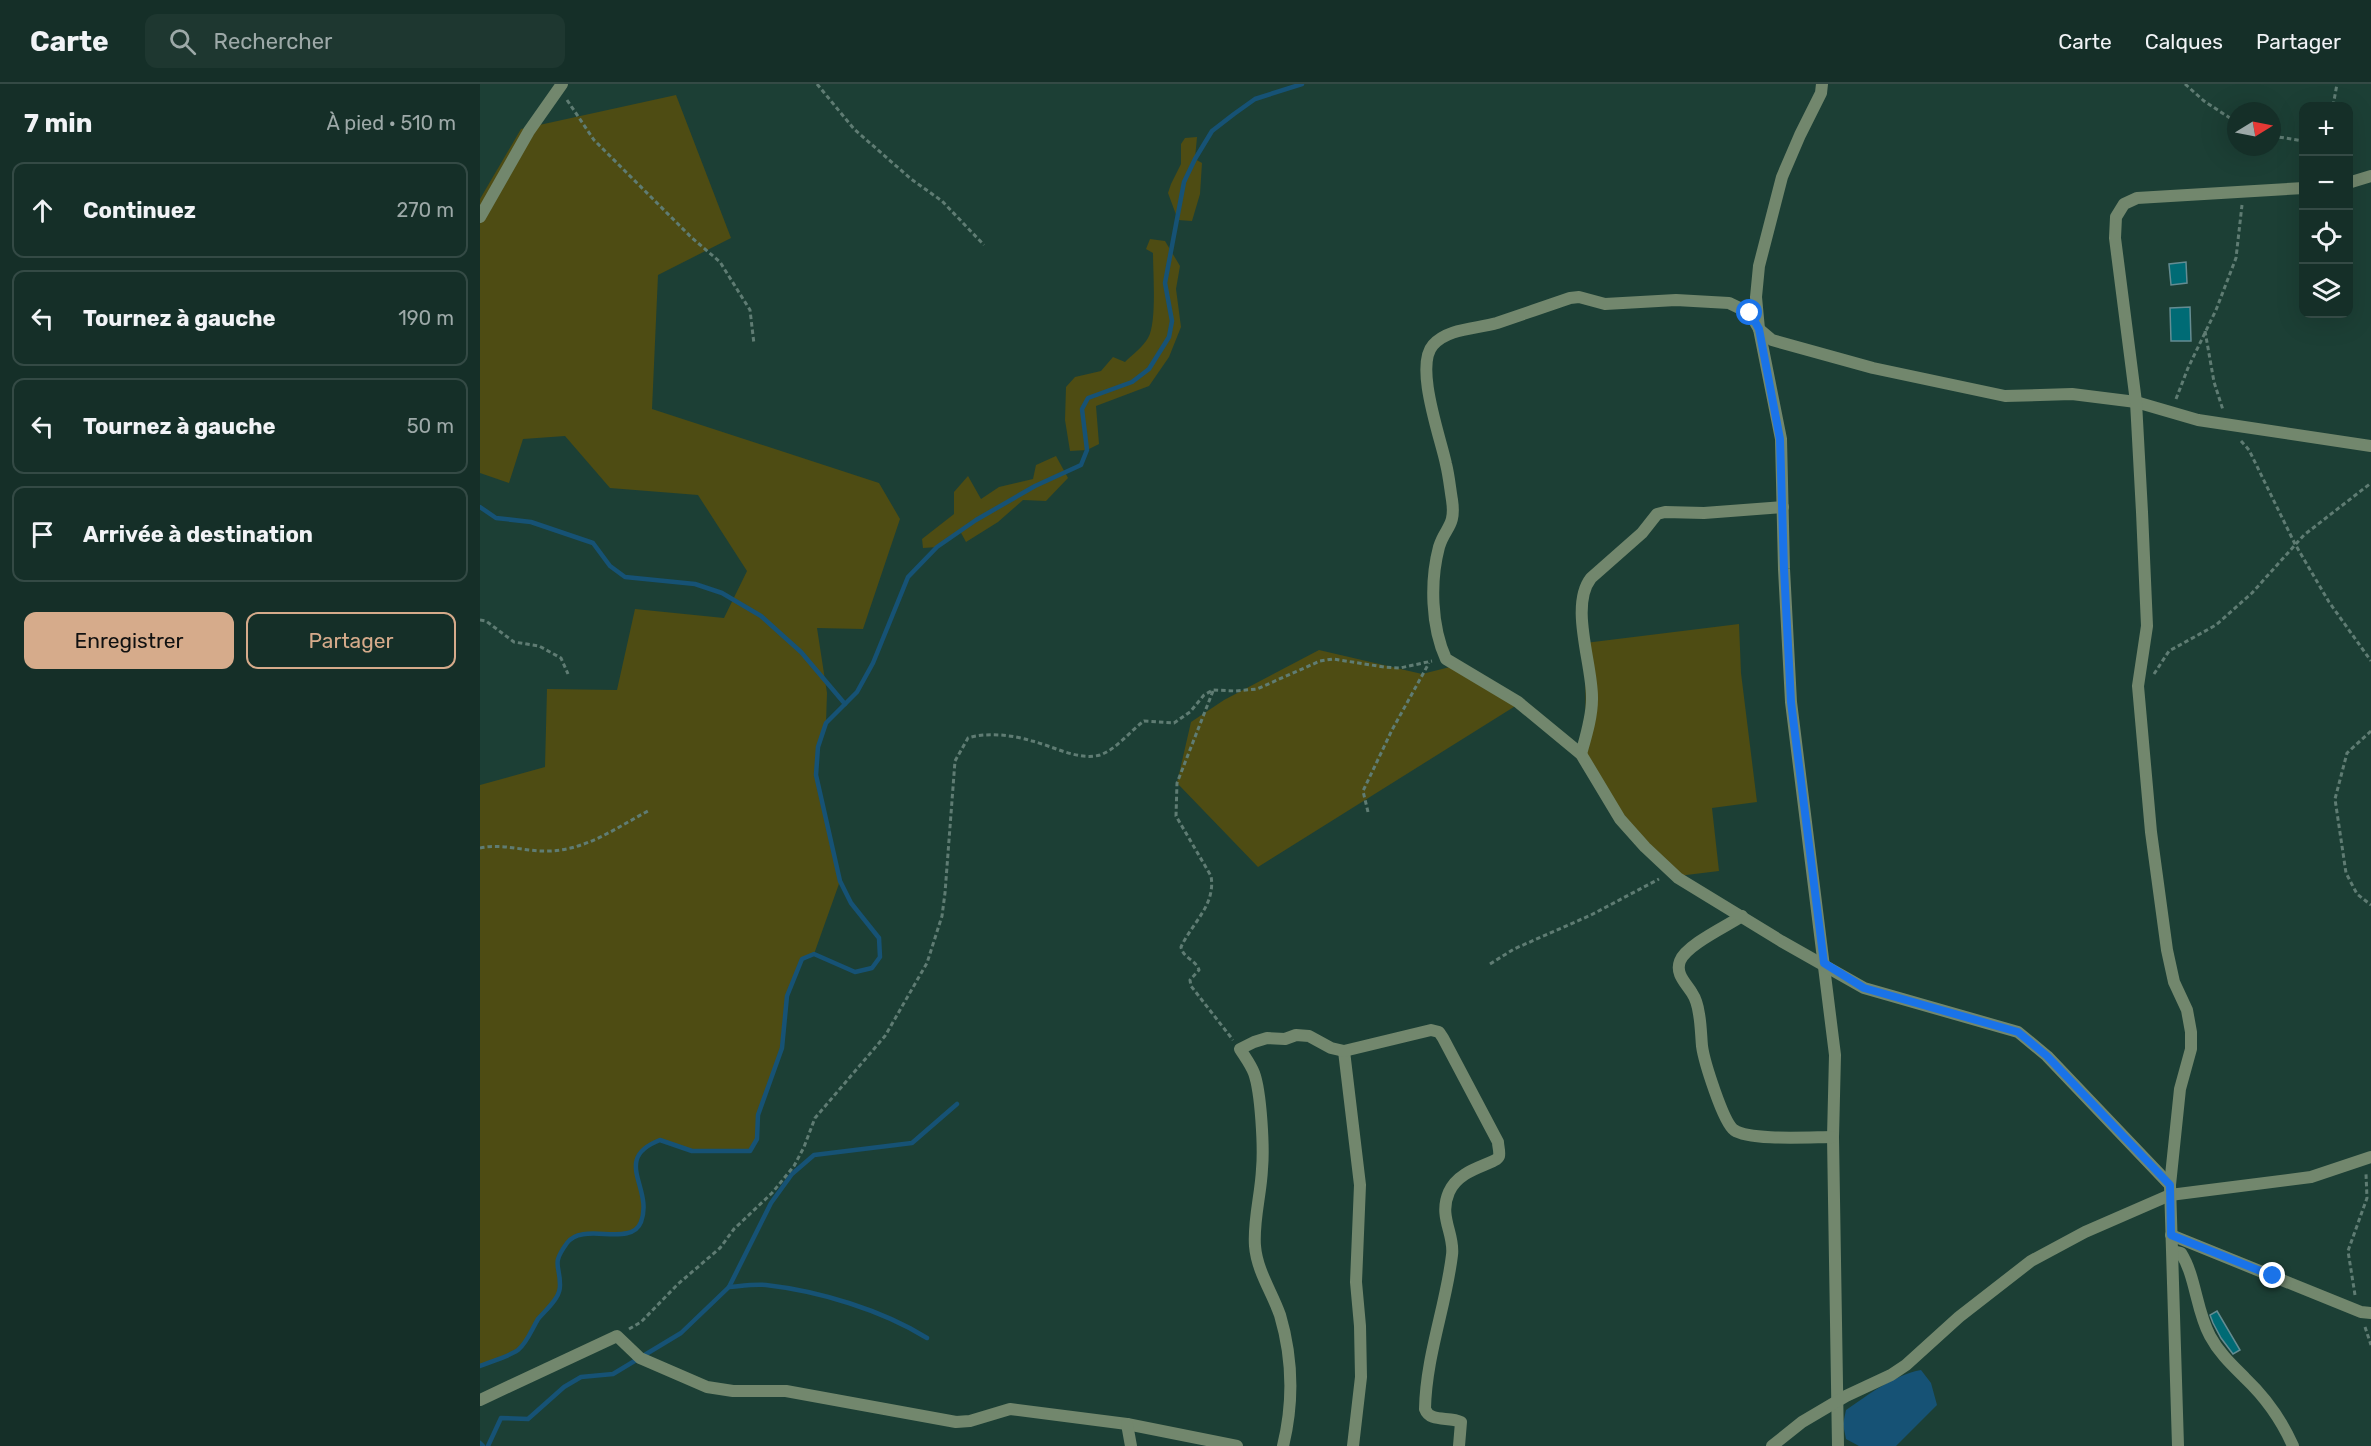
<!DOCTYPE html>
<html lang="fr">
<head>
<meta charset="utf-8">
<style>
  body { margin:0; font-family:Rubik,sans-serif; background:#1e3730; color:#f1f3f6 }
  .controls { position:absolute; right:18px; top:18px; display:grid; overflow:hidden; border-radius:12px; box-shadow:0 6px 24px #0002 }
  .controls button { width:54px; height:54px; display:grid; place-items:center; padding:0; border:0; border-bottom:2px solid #344a45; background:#152f28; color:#f1f3f6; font:30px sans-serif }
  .compass { position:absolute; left:1747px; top:18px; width:54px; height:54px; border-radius:50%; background:#152f28; box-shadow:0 6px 24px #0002; rotate:80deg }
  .stop { position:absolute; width:18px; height:18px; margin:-14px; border:4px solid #1a73e8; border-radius:50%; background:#fff }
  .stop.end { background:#1a73e8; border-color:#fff; box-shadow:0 2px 6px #0008 }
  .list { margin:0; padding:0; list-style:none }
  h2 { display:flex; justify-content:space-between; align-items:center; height:78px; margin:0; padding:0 24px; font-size:26px }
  h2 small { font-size:20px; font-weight:400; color:#9da9a8 }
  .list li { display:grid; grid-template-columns:39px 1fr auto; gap:18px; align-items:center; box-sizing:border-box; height:96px; margin:0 12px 12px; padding:0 12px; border:2px solid #344a45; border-radius:12px }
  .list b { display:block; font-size:22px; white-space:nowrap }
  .list em { font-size:20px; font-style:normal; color:#9da9a8 }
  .actions { display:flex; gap:12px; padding:18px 24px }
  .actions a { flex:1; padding:14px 0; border:2px solid #d6ab8b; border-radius:12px; text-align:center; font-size:21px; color:#d6ab8b }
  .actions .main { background:#d6ab8b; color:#111 }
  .icon { flex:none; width:33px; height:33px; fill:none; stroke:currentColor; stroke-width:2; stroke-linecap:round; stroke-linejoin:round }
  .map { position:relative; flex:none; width:1891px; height:1362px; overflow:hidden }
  header { display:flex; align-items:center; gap:36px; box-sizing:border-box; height:84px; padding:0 30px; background:#152f28; border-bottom:2px solid #344a45 }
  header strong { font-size:28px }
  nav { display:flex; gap:33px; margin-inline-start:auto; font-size:21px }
  .search { width:420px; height:54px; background:#1e3730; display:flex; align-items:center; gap:15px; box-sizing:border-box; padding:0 21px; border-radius:12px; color:#9da9a8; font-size:22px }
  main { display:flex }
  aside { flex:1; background:#152f28 }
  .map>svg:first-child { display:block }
  .green { fill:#4e4c13 }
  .water { fill:#165275 }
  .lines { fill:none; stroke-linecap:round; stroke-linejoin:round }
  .stream { stroke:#165275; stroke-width:4.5 }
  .building { fill:#006b75; stroke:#648c92; stroke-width:1.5 }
  .path { stroke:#5f7c73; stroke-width:3; stroke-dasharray:4.5 3; stroke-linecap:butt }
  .minor { stroke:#72876d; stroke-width:12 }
  .route { stroke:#1a73e8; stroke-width:8 }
</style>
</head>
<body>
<header>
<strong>Carte</strong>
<div class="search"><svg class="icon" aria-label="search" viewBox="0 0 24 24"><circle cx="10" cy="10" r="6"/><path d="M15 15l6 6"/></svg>Rechercher</div>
<nav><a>Carte</a><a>Calques</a><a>Partager</a></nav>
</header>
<main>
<aside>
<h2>7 min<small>À pied · 510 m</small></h2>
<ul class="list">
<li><svg class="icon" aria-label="ahead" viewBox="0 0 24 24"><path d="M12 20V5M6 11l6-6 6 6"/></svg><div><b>Continuez</b></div><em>270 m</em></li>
<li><svg class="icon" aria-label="left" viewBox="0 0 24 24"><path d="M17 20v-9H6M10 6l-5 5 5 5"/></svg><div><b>Tournez à gauche</b></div><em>190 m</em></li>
<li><svg class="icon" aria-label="left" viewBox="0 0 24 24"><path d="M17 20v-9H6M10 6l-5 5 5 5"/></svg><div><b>Tournez à gauche</b></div><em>50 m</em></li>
<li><svg class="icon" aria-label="arrive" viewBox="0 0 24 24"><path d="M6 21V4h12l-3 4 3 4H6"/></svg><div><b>Arrivée à destination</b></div></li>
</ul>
<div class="actions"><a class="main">Enregistrer</a><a>Partager</a></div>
</aside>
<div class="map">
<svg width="1891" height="1362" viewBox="0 0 1891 1362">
  <rect width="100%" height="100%" fill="#1c3f35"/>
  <g class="green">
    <path d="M 196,11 L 251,154 L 178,191 L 172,325 L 399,399 L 420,435 L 383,545 L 337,544 L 347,609 L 346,639 L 338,663 L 336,691 L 360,797 L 334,870 L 322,875 L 307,912 L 302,964 L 278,1031 L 277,1055 L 270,1067 L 212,1067 L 180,1056 C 131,1075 173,1104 161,1138 C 151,1165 103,1137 87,1159 C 71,1181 80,1180 80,1201 C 80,1205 78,1211 76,1214 C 72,1222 64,1228 59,1235 C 52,1245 47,1259 38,1266 C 28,1273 12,1277 0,1282 L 0,701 L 65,683 L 67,605 L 137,606 L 155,525 L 244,534 L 267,487 L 218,411 L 130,404 L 85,352 L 43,355 L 29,399 L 0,389 L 0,115 L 41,45 Z"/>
    <polygon points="717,53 715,75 722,79 720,110 712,137 698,136 688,109 691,100 701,80 701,60 705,54"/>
    <path d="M 670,155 L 685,157 L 700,182 L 696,205 L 701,243 L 689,273 L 669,302 L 616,322 L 619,360 L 607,366 L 590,367 L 585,336 L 586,303 L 595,293 L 621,287 L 633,273 L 645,278 C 652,271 663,263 668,254 C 677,240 673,188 673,169 L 666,165 Z"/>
    <polygon points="576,372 588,394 566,417 543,416 518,438 486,458 480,447 457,463 443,464 442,455 474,430 474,408 488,392 501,415 519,403 553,395 556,381"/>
    <polygon points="1259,540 1261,589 1277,718 1232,724 1239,787 1198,792 1142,736 1106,678 1105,559"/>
    <polygon points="839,566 942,590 970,583 1037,621 778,783 697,699 711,638 744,616"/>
  </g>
  <path class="water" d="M 1441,1286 L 1451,1299 L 1457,1321 L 1416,1362 L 1379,1362 L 1366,1355 L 1363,1340 L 1366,1326 C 1388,1311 1414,1291 1441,1286 Z"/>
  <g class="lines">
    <g class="stream">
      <polyline points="0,423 16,434 51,438 113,459 130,482 145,493 215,500 242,509 281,532 321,568 365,620"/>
      <polyline points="249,1203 291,1119 312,1090 334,1071 432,1059 477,1020"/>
      <path d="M 0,1282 C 12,1277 28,1273 38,1266 C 47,1259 52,1245 58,1235 C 64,1228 71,1222 76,1214 C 78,1211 80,1205 80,1201 C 80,1180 71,1181 87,1159 C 103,1137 151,1164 161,1138 C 174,1104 131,1075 180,1056 L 212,1067 L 270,1067 L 277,1055 L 278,1031 L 302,964 L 307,912 L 322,875 L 334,870 L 375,888 L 392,884 L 400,873 L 399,854 L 371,819 L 360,797 L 336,691 L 338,663 L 346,639 L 377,608 L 393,579 L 428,493 L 457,463 L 496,436 L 555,402 L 601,381 L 607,366 L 602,325 L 608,314 L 652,298 L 669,285 L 689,253 L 692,237 L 685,199 L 704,98 L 715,75 L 732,47 L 754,30 L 775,15 L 822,0"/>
      <polyline points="0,1359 3,1362"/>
      <path d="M 8,1362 L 21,1334 L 48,1335 L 84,1303 L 101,1293 L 133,1290 L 201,1249 L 249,1203 C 261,1202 274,1200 286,1201 C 339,1207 402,1226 447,1254"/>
    </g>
  </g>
  <g class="building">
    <polygon points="1706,178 1707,199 1691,201 1689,180"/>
    <polygon points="1710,223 1711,257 1691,257 1690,224"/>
    <polygon points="1737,1227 1760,1266 1753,1270 1741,1254 1733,1239 1730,1231"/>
  </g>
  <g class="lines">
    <g class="path">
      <polyline points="337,0 374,45 431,95 462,117 504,161"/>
      <polyline points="1705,0 1724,17 1756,38"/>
      <polyline points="87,16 114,56 211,153 240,178 270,226 274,260"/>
      <polyline points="1853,22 1857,0"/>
      <polyline points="1792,52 1824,57"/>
      <polyline points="1725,247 1734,298 1743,326"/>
      <polyline points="1696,315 1708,284 1736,226 1756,174 1762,121"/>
      <polyline points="1761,357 1769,366 1815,460 1849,518 1891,577"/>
      <polyline points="0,536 6,537 34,558 59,562 81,574 88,590"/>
      <polyline points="1674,590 1689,567 1736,541 1772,509 1824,451 1891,399"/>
      <path d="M 733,607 L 697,699 L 696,732 L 731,792 C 736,821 712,839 701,863 C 703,874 716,876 719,886 L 710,896 L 711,902 L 753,956"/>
      <polyline points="1891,647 1867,669 1855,715 1866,789 1877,810 1891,821"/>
      <polyline points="888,728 883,707 912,646 949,579"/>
      <path d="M 0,764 C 24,759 45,768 69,767 C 106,766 136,744 168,727"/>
      <polyline points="1010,880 1034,865 1111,831 1179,795"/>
      <polyline points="1875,1211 1868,1167 1887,1114 1886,1090"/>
      <polyline points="1885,1243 1891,1261"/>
      <path d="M 149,1245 L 161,1238 L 198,1200 L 240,1164 L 254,1145 L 292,1109 L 314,1082 L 324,1063 L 335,1034 L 405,952 L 447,879 L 462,832 L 465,809 L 475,677 L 488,654 C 507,648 533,651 552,657 C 573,662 598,677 620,671 C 637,665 650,647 664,637 L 694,639 L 710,628 L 724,611 L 733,606 L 756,607 L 777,605 L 840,577 L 853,575 L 904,583 L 920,584 L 952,577"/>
    </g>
    <g class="minor">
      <polyline points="1342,0 1341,9 1320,51 1302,93 1279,182 1276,213 1279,245 1301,355 1304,485 1311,618 1355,971 1353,1053 1358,1362"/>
      <polyline points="1868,99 1891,92"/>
      <polyline points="0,133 49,47 82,0"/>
      <path d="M 1101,670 C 1106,652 1112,633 1112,615 C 1113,582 1089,522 1111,494 L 1162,449 L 1177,430 L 1185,428 L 1224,429 L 1303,423"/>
      <path d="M 1262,832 C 1247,842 1206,861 1200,877 C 1195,890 1206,899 1212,909 C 1216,915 1218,923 1219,930 C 1221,941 1221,951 1222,962 C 1224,977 1243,1038 1254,1046 C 1270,1057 1331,1053 1353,1053"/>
      <polyline points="864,967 880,1101 876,1198 880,1242 881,1293 873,1362"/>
      <path d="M 1690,1101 L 1567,972 L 1538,948 L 1384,904 L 1301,857 L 1198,794 L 1165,763 L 1140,735 L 1101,670 L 1038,618 L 966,575 C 951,542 950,497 959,463 C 965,443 976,443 972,416 C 970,404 969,392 966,380 C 961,355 934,282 953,261 C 968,244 997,245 1017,239 C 1041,231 1066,222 1090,214 L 1099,213 L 1125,220 L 1196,216 L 1249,219 L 1270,229 L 1279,245 L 1292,256 L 1393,284 L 1525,312 L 1592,310 L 1656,318 L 1718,336 L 1891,362"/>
      <polyline points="1691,1151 1881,1228 1891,1229"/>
      <path d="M 1693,1167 L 1701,1169 C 1716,1193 1716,1226 1730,1252 C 1739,1269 1752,1281 1765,1294 C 1785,1313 1802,1337 1813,1362"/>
      <polyline points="0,1316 137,1252 160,1274 227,1303 253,1307 306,1307 476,1338 490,1337 530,1325 647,1340 757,1362"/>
      <polyline points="647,1340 651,1362"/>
      <path d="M 803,1362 C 814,1317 813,1275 800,1231 C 792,1208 777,1187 775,1162 C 773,1137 781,1110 782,1085 C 784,1064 781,1008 774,989 C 771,981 765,973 760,965 L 774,958 L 787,954 L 805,955 L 816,951 L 829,952 L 851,964 L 864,967 L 951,946 L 959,948 L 963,954 L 1018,1058 C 1018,1062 1020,1068 1019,1072 C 1016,1081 980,1083 969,1108 C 958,1133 975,1150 972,1171 C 966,1222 946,1272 945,1325 C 950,1339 969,1332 981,1338 L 979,1362"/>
      <polyline points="1292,1362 1322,1338 1366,1312 1411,1291 1426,1281 1479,1233 1551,1177 1605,1148 1690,1111 1831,1093 1891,1073"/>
      <polyline points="1698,1362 1690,1101 1700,1005 1711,965 1711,948 1707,926 1694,898 1687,866 1671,748 1658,602 1667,542 1662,428 1656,318 1635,154 1636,133 1644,120 1657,114 1824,104"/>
    </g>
  </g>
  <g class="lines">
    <polyline class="route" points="1270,229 1279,245 1300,355 1304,485 1311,618 1344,879 1384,904 1538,948 1567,972 1690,1101 1691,1151 1793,1192"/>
  </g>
</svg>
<div class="controls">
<button>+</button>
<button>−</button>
<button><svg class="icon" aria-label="locate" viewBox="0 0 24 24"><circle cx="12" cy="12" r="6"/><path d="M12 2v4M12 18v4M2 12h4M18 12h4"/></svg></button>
<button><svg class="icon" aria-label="layers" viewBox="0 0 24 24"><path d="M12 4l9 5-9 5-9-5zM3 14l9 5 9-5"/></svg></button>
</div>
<svg class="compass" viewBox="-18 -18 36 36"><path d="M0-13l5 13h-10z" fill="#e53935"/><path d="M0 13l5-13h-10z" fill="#9da9a8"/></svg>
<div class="stop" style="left:1270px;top:229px"></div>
<div class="stop end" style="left:1793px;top:1192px"></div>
</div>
</main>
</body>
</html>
